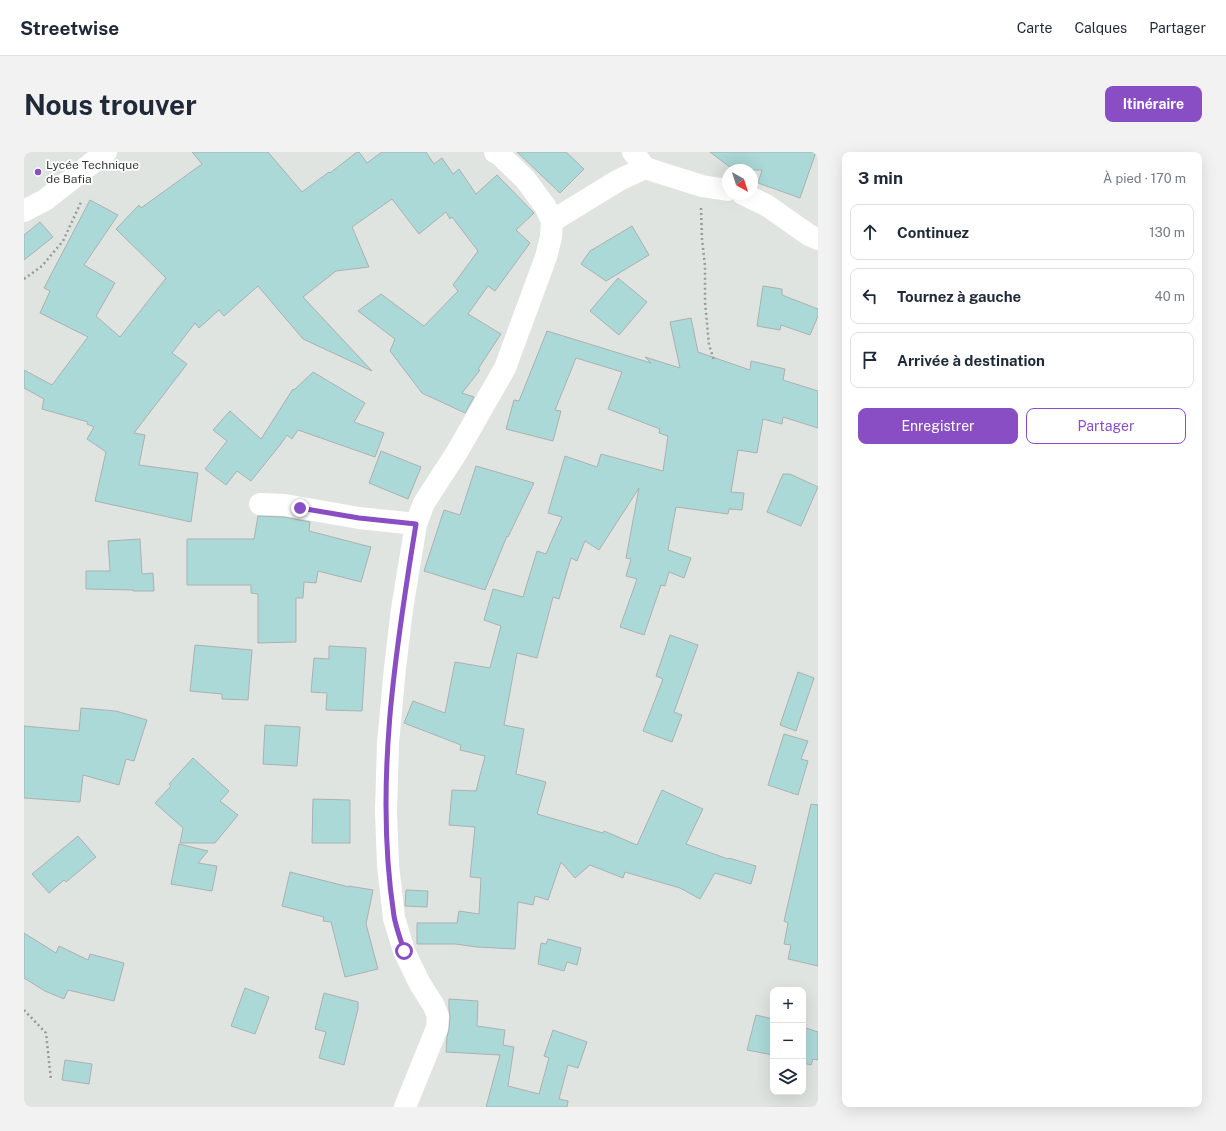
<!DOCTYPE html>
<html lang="fr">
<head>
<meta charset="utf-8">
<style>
  body { margin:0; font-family:"Public Sans",sans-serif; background:#f2f2f3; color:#1f2937 }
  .controls { position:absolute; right:12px; bottom:12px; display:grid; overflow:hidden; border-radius:8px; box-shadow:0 4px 16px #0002 }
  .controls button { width:36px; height:36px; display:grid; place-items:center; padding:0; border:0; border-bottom:1px solid #e0e1e3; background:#fff; color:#1f2937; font:20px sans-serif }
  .compass { position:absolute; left:698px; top:12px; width:36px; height:36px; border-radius:50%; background:#fff; box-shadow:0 4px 16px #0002; rotate:141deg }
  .stop { position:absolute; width:12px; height:12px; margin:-9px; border:3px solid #894ec4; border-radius:50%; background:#fff }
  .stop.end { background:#894ec4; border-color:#fff; box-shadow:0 1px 4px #0008 }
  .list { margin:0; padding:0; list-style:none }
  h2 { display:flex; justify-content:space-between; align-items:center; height:52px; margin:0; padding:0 16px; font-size:17px }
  h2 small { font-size:13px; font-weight:400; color:#747a83 }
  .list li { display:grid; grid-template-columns:26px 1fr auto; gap:12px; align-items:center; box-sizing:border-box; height:56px; margin:0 8px 8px; padding:0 8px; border:1px solid #e0e1e3; border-radius:8px }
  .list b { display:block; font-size:15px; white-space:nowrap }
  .list em { font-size:13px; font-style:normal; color:#747a83 }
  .actions { display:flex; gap:8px; padding:12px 16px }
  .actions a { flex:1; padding:9px 0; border:1px solid #894ec4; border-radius:8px; text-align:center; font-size:14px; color:#894ec4 }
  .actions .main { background:#894ec4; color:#fff }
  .icon { flex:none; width:22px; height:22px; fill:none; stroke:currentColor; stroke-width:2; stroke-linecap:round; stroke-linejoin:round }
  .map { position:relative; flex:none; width:794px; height:955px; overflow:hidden; border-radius:8px }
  header { display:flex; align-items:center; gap:24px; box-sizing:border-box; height:56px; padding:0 20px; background:#fff; border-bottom:1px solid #e0e1e3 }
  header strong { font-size:19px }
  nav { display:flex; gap:22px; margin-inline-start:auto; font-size:14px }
  .intro { display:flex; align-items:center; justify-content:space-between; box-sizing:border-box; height:96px; padding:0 24px }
  h1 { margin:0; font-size:28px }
  .button { padding:10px 18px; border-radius:8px; background:#894ec4; color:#fff; font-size:14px; font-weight:700 }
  main { display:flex; gap:24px; padding:0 24px }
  aside { flex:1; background:#fff; border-radius:8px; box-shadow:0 4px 16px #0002 }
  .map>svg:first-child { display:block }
  .building { fill:#abd9d7; stroke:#abb1b1 }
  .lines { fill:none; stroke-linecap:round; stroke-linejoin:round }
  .path { stroke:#979a98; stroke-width:2.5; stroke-dasharray:2 3; stroke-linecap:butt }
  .minor { stroke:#fff; stroke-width:22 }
  .route { stroke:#894ec4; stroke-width:5 }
  .poi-dot { fill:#894ec4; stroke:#fff; stroke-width:1.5 }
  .labels { text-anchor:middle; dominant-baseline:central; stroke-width:3.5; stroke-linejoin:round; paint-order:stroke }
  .poi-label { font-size:12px; fill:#373938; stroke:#fff; text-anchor:start }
</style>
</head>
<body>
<header>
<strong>Streetwise</strong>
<nav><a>Carte</a><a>Calques</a><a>Partager</a></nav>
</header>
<div class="intro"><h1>Nous trouver</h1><a class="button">Itinéraire</a></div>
<main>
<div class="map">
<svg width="794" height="955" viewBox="0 0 794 955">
  <rect width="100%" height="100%" fill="#dfe4e1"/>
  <g class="building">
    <polygon points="168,0 244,0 278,40 305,20 306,21 333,0 335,0 343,11 358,0 402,0 410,12 418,6 429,22 435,17 452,42 473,23 510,61 492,78 506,91 471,139 464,134 444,162 477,182 454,217 456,218 438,241 450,245 441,261 398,241 366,199 371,187 334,159 357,142 400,174 434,139 429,133 454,99 428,65 426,67 422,60 395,82 368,47 328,75 345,115 312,119 279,145 348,219 279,187 234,134 200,164 195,158 175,176 171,171 148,201 163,212 110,281 121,283 115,313 174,321 167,370 71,349 82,300 63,287 70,275 63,272 64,270 18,257 20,247 0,236 0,218 28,233 64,185 16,161 26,139 20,136 66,48 94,63 60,113 91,131 72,164 96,185 142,126 92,77 115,53 117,56 178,12"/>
    <polygon points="493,0 542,0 560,17 536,41"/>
    <polygon points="686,0 792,0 776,46 734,31 738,18 710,18"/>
    <polygon points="16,70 29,85 0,108 0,83"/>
    <polygon points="608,74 625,103 582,129 557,112 566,99"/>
    <polygon points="594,126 623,150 595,183 566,159"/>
    <polygon points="739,134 758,137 758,143 794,157 794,164 786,183 757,173 756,178 733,174"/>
    <polygon points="667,166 674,200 726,218 727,209 761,217 759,228 794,239 794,276 759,265 758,272 739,267 733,301 714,298 707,340 720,341 718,358 705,357 704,362 652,355 644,398 667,406 660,426 645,420 641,434 637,433 620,483 596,475 613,427 602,424 607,407 602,406 615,336 575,398 561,389 553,409 547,406 535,447 529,445 513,506 493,501 480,573 500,577 492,622 522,630 513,662 579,681 580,679 613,693 638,638 679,657 662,692 704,707 705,706 732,714 727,732 691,721 676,747 656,736 601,720 599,726 566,713 551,726 537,710 524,748 511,744 509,753 494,750 491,797 453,795 431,792 393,792 393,771 433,771 435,759 455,762 457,726 446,725 451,675 425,673 428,638 452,639 461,604 436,598 437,593 380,571 389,549 421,561 431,510 466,516 477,474 460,468 469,437 499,445 513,399 522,402 538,365 524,361 541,304 573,315 577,302 639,319 644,284 635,281 636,277 584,257 598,220 552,206 531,258 537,259 529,289 482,277 490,248 495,249 523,179 627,211 621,205 656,216 646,170"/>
    <polygon points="289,220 341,251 330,270 360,281 351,305 274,278 268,287 263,283 256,293 227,329 213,319 202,333 181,317 203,289 189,278 206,259 237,287 269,237 270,238"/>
    <polygon points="357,299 397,315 384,347 345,331"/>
    <polygon points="452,314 510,331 484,385 483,384 461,438 400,419 420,358 436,363"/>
    <polygon points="759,322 766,322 794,335 777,374 743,360"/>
    <polygon points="234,364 260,365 286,370 285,379 347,395 337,430 294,419 292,431 280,430 279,446 272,446 272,490 234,491 234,442 227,441 227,433 163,433 163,387 230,387"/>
    <polygon points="116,387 118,422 129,421 130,439 109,439 109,438 62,437 62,419 86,419 84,389"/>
    <polygon points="646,483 674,493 650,560 658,563 648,590 619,579 639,527 632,524"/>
    <polygon points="171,493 228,498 224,548 198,547 198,542 166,539"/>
    <polygon points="305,494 342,496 338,559 302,558 303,541 287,540 290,506 305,507"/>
    <polygon points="774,520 790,526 772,579 756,573"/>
    <polygon points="57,556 92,559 123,568 110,609 102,607 95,633 59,623 56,650 0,646 0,574 55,579"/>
    <polygon points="241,573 276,575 273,614 239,612"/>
    <polygon points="760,582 784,589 777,607 784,609 774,643 744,633"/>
    <polygon points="169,606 205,639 196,649 214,663 191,691 156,691 159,676 131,651 147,634 145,632"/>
    <polygon points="289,647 326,648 326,691 288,691"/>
    <polygon points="787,652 794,653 794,814 764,807 767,793 760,792 764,771 760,769"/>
    <polygon points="54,684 72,705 42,730 40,728 25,741 8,722"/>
    <polygon points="155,692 184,699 174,711 193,714 188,739 147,732"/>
    <polygon points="266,720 325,735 325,734 349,738 342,772 354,817 321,825 307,770 299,769 300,765 258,754"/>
    <polygon points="382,738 404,739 403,755 381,754"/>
    <polygon points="0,781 32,801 35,794 64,808 66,802 100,811 90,849 44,838 40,847 21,839 0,826"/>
    <polygon points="524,787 557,796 553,813 543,810 540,819 514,812 517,791 522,792"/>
    <polygon points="221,836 245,845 231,882 207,874"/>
    <polygon points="300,841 334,850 334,857 320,913 295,906 302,880 291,877"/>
    <polygon points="425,847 454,849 453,874 481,878 479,893 490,895 484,934 515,942 525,906 520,904 529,878 563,890 554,916 544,913 535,947 544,949 543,955 462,955 476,903 422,900 423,885 425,877 426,865 425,857"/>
    <polygon points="732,863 749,867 749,903 723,898"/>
    <polygon points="779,875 794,880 794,908 789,907 787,913 779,911"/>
    <polygon points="41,908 68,912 65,932 38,928"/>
  </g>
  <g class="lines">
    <g class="path">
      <polyline points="677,56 678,87 681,114 681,150 685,193 690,208"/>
      <polyline points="0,127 18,114 39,89 58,48"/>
      <polyline points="0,858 22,881 27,928"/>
    </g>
    <g class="minor">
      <polyline points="609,0 621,16 678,34 704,38"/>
      <polyline points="719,42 742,53 785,83 794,87"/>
      <polyline points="0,59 21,48 82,0"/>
      <polyline points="528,69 595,28 621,16"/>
      <polyline points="236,352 261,353 335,366 392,372"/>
      <polyline points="381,955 413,876 414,864 410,854 396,832 380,799 370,766 364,713 362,660 364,591 371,516 378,457 392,372 400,351 433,300 481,216 522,105 527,85 528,69 521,54 501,27 476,3 471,0"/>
    </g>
  </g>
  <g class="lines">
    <path class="route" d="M 276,356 L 335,366 L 392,372 C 371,500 350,635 370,764 C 372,776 377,788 380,799"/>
  </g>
  <circle class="poi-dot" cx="14" cy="20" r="4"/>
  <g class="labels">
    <g class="poi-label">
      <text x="22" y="13">Lycée Technique<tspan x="22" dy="14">de Bafia</tspan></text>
    </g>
  </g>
</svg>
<div class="controls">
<button>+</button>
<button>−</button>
<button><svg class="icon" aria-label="layers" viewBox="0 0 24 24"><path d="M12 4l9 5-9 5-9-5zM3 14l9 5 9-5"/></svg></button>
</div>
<svg class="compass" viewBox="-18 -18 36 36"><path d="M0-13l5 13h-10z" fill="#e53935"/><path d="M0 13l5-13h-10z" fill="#747a83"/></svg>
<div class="stop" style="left:380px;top:799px"></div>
<div class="stop end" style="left:276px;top:356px"></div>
</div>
<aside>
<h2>3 min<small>À pied · 170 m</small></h2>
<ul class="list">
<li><svg class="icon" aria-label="ahead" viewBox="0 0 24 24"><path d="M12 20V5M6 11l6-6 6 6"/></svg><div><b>Continuez</b></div><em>130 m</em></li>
<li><svg class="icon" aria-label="left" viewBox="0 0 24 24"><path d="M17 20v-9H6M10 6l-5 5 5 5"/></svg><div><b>Tournez à gauche</b></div><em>40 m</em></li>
<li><svg class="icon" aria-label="arrive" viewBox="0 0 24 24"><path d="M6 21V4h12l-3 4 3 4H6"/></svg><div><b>Arrivée à destination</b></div></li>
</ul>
<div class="actions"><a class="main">Enregistrer</a><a>Partager</a></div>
</aside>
</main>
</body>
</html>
